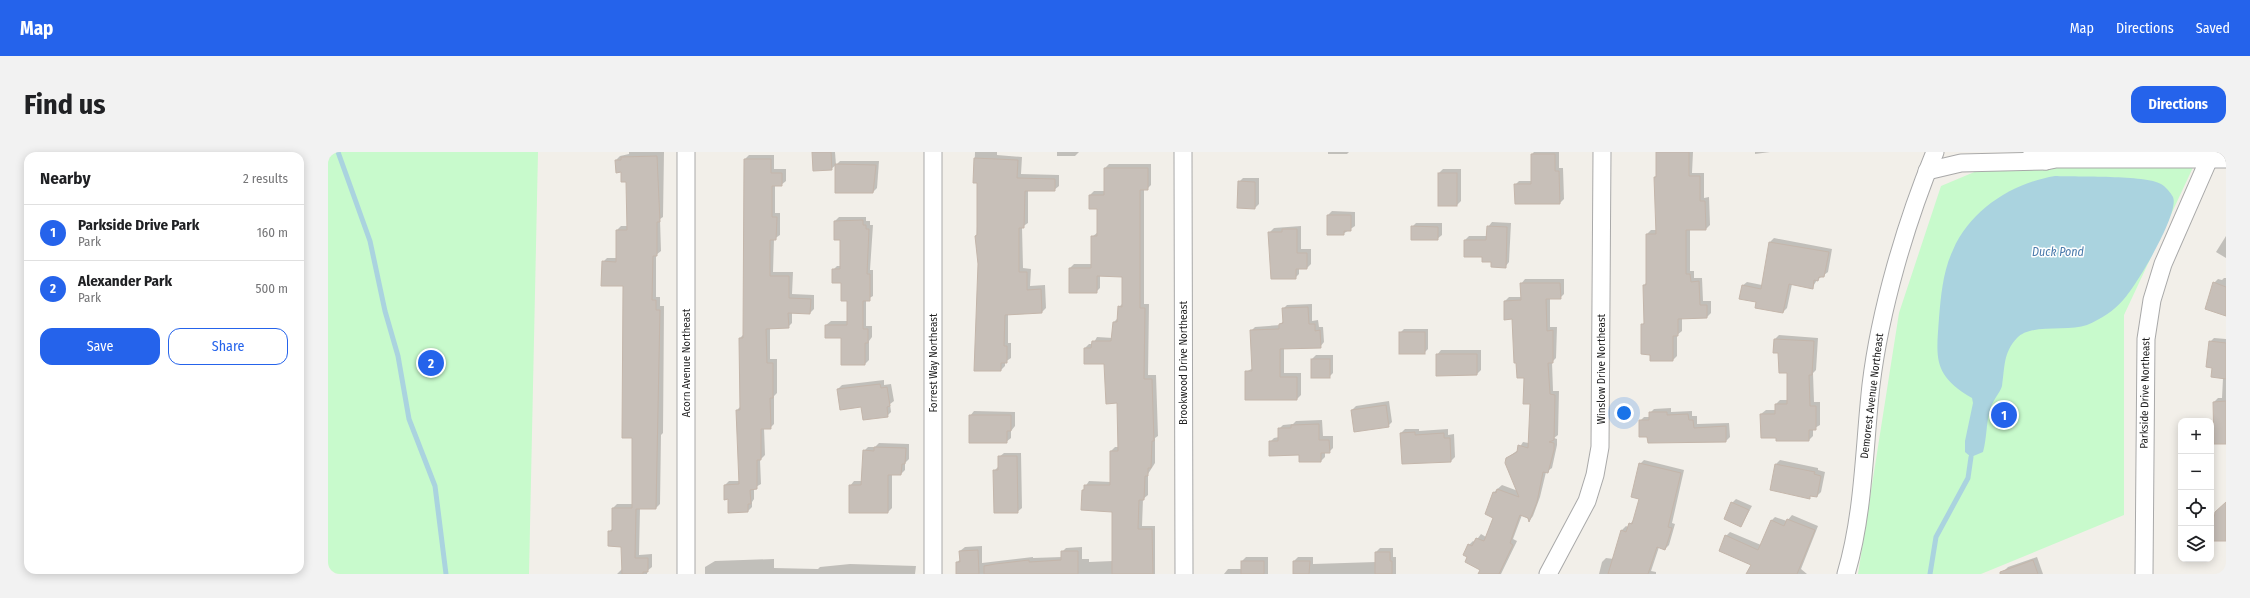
<!DOCTYPE html>
<html lang="en">
<head>
<meta charset="utf-8">
<style>
  body { margin:0; font-family:"Fira Sans Condensed",sans-serif; background:#f2f2f2; color:#202124 }
  .controls { position:absolute; right:12px; bottom:12px; display:grid; overflow:hidden; border-radius:8px; box-shadow:0 2px 10px #0003 }
  .controls button { width:36px; height:36px; display:grid; place-items:center; padding:0; border:0; border-bottom:1px solid #e0e0e0; background:#fff; color:#202124; font:20px sans-serif }
  .you { position:absolute; left:1296px; top:261px; width:14px; height:14px; margin:-10px; border:3px solid #fff; border-radius:50%; background:#1a73e8; box-shadow:0 0 0 6px #1a73e833 }
  .badge { display:grid; place-items:center; width:26px; height:26px; border-radius:50%; background:#2563eb; color:#fff; font-size:13px; font-weight:700 }
  .pin { position:absolute; translate:-50% -50%; border:2px solid #fff; box-shadow:0 1px 4px #0006 }
  .list { margin:0; padding:0; list-style:none }
  h2 { display:flex; justify-content:space-between; align-items:center; height:52px; margin:0; padding:0 16px; font-size:17px }
  h2 small { font-size:13px; font-weight:400; color:#757577 }
  .list li { display:grid; grid-template-columns:26px 1fr auto; gap:12px; align-items:center; box-sizing:border-box; height:56px; padding:0 16px; border-top:1px solid #e0e0e0 }
  .list b { display:block; font-size:15px; white-space:nowrap }
  .list p { margin:0; font-size:13px; white-space:nowrap; color:#757577 }
  .list em { font-size:13px; font-style:normal; color:#757577 }
  .actions { display:flex; gap:8px; padding:12px 16px }
  .actions a { flex:1; padding:9px 0; border:1px solid #2563eb; border-radius:12px; text-align:center; font-size:14px; color:#2563eb }
  .actions .main { background:#2563eb; color:#fff }
  .icon { flex:none; width:22px; height:22px; fill:none; stroke:currentColor; stroke-width:2; stroke-linecap:round; stroke-linejoin:round }
  .map { position:relative; flex:none; width:1898px; height:422px; overflow:hidden; border-radius:12px }
  header { display:flex; align-items:center; gap:24px; box-sizing:border-box; height:56px; padding:0 20px; background:#2563eb; color:#fff }
  header strong { font-size:19px }
  nav { display:flex; gap:22px; margin-inline-start:auto; font-size:14px }
  .intro { display:flex; align-items:center; justify-content:space-between; box-sizing:border-box; height:96px; padding:0 24px }
  h1 { margin:0; font-size:28px }
  .button { padding:10px 18px; border-radius:12px; background:#2563eb; color:#fff; font-size:14px; font-weight:700 }
  main { display:flex; gap:24px; padding:0 24px }
  aside { flex:1; background:#fff; border-radius:12px; box-shadow:0 2px 10px #0003 }
  .map>svg:first-child { display:block }
  .park { fill:#c8facc }
  .water { fill:#aad3df }
  .shadow { fill:#0003 }
  .lines { fill:none; stroke-linecap:round; stroke-linejoin:round }
  .stream { stroke:#aad3df; stroke-width:5 }
  .building { fill:#c7bfb8; stroke:#c4b6ab }
  .minor-casing { stroke:#a9a9a9; stroke-width:19 }
  .minor { stroke:#fff; stroke-width:17 }
  .labels { text-anchor:middle; dominant-baseline:central; stroke-width:3; stroke-linejoin:round; paint-order:stroke }
  .street-label { font-size:11px; fill:#222; stroke:#fff }
  .water-label { font-size:12px; font-style:italic; fill:#4a7aab; stroke:#fff }
</style>
</head>
<body>
<header>
<strong>Map</strong>
<nav><a>Map</a><a>Directions</a><a>Saved</a></nav>
</header>
<div class="intro"><h1>Find us</h1><a class="button">Directions</a></div>
<main>
<aside>
<h2>Nearby<small>2 results</small></h2>
<ul class="list">
<li><span class="badge">1</span><div><b>Parkside Drive Park</b><p>Park</p></div><em>160 m</em></li>
<li><span class="badge">2</span><div><b>Alexander Park</b><p>Park</p></div><em>500 m</em></li>
</ul>
<div class="actions"><a class="main">Save</a><a>Share</a></div>
</aside>
<div class="map">
<svg width="1898" height="422" viewBox="0 0 1898 422">
  <rect width="100%" height="100%" fill="#f2efe9"/>
  <g class="park">
    <polygon points="0,0 210,0 201,422 0,422"/>
    <polygon points="1694,0 1868,0 1868,9 1796,163 1796,363 1653,422 1530,422 1571,161 1613,34"/>
  </g>
  <path class="water" d="M 1727,24 C 1748,25 1818,23 1833,32 C 1837,34 1843,41 1845,45 C 1852,61 1808,134 1796,147 C 1786,159 1773,167 1759,173 C 1740,180 1703,171 1689,186 C 1675,201 1677,215 1674,234 C 1672,241 1664,249 1662,258 C 1658,271 1659,286 1655,300 L 1643,305 L 1637,300 L 1637,289 L 1645,251 L 1644,246 C 1605,223 1608,207 1611,166 C 1613,143 1615,119 1625,98 C 1643,57 1685,31 1727,24 Z"/>
  <g class="shadow">
    <polygon points="301,0 336,0 335,65 332,67 333,99 328,103 328,145 332,145 332,154 336,154 335,281 333,283 332,352 328,356 312,356 311,403 324,402 324,415 319,419 319,422 289,422 295,416 294,394 281,380 285,376 285,356 289,352 305,352 305,285 296,133 275,110 279,106 289,106 289,78 293,74 300,74 299,29 288,8 292,4 301,2"/>
    <polygon points="486,0 507,0 508,13 503,17"/>
    <polygon points="647,0 669,0 669,3 694,5 693,22 731,23 731,34 726,38 700,38 700,71 694,75 695,116 703,117 702,134 717,133 718,156 714,160 680,162 680,191 683,191 683,206 677,210 677,214 673,218 651,96 648,96 651,30 646,30"/>
    <polygon points="729,0 751,0 747,4 729,4"/>
    <polygon points="1000,0 1021,0 1019,2 1000,2"/>
    <polygon points="1206,0 1231,0 1231,16 1235,16 1236,47 1232,51 1187,33 1191,29 1204,29 1204,2"/>
    <polygon points="1329,0 1365,0 1364,21 1376,21 1376,46 1381,45 1382,73 1378,77 1362,77 1362,119 1366,119 1366,126 1374,126 1375,149 1383,149 1383,161 1379,165 1354,166 1354,179 1349,183 1349,204 1345,208 1323,202 1314,173 1317,170 1316,133 1319,130 1319,82 1323,78 1329,78 1327,25 1329,23"/>
    <polygon points="1427,0 1442,0 1427,2"/>
    <polygon points="421,3 446,3 446,17 458,17 458,29 453,33 447,33 447,61 452,61 452,83 446,87 445,120 465,120 464,142 486,143 486,157 482,161 464,160 464,171 460,175 442,176 442,207 449,207 449,241 446,244 446,272 442,276 436,276 437,303 432,308 433,332 426,336 426,347 424,350 424,355 420,359 401,346 397,333 401,329 412,329 409,258 413,254 412,186 416,182 417,7"/>
    <polygon points="512,9 551,9 549,36 545,40 508,13"/>
    <polygon points="781,12 823,12 823,33 819,37 816,37 816,152 821,152 820,223 828,223 830,284 827,286 827,311 820,322 820,343 815,347 814,374 827,374 827,422 629,422 629,410 633,407 632,399 637,395 654,394 654,411 705,405 705,406 734,405 734,400 738,396 754,395 754,407 761,407 761,410 785,409 785,359 755,338 761,329 783,330 783,299 787,295 791,295 790,250 777,211 757,196 761,192 765,192 769,185 785,186 786,170 790,166 791,155 795,151 795,124 772,123 772,136 768,140 742,116 746,112 764,112 764,85 770,80 770,56 762,43 766,39 777,39 777,16"/>
    <polygon points="1115,17 1133,17 1133,49 1129,53 1111,53 1111,21"/>
    <polygon points="915,26 931,26 931,52 927,56 911,30"/>
    <polygon points="1004,59 1027,60 1027,74 1015,82 1000,63"/>
    <polygon points="511,65 538,65 538,69 542,69 542,73 545,73 542,118 545,118 545,144 538,148 538,174 544,174 544,185 541,189 541,208 537,212 514,185 498,173 503,169 520,169 520,148 514,130 505,118 509,114 513,114 513,87 507,87 507,69"/>
    <polygon points="1164,70 1183,71 1181,110 1177,115 1155,104 1137,104 1137,88 1141,84 1159,84 1160,75"/>
    <polygon points="1088,71 1114,71 1114,83 1109,87 1084,75"/>
    <polygon points="973,74 973,97 983,97 983,112 979,116 971,116 971,122 967,126 941,81 946,76"/>
    <polygon points="1898,84 1898,106 1888,100"/>
    <polygon points="1446,86 1504,97 1500,120 1489,128 1484,136 1464,132 1459,156 1455,160 1429,149 1414,134 1419,130 1434,133 1442,90"/>
    <polygon points="1896,126 1898,126 1898,163 1886,131 1890,127 1894,128"/>
    <polygon points="1197,127 1236,127 1236,142 1232,146 1222,146 1222,175 1229,175 1228,206 1224,210 1225,239 1231,239 1230,283 1226,286 1229,287 1229,293 1224,316 1218,320 1212,345 1205,364 1202,368 1194,363 1185,387 1189,389 1173,422 1152,422 1154,417 1137,403 1141,393 1145,389 1147,390 1153,382 1158,385 1166,365 1166,340 1174,333 1190,339 1179,306 1190,298 1195,290 1201,291 1203,251 1185,166 1177,149 1181,145 1194,145 1193,132"/>
    <polygon points="984,152 984,169 990,168 991,175 995,175 996,190 992,195 956,196 956,221 973,221 973,243 969,247 918,247 918,220 925,216 923,179 927,175 952,173 956,168 955,157 959,153"/>
    <polygon points="1076,177 1100,177 1100,197 1096,201 1072,181"/>
    <polygon points="1451,183 1490,186 1488,218 1485,221 1486,250 1492,250 1492,273 1485,277 1485,284 1481,288 1449,285 1433,262 1438,258 1448,258 1448,252 1452,248 1460,248 1460,220 1447,187"/>
    <polygon points="1886,186 1898,187 1898,291 1886,250 1890,246 1894,246 1895,226 1885,215 1882,190"/>
    <polygon points="1113,198 1153,198 1153,218 1149,222 1109,203"/>
    <polygon points="988,203 1005,203 1005,221 1001,225 984,207"/>
    <polygon points="556,228 556,233 563,232 566,249 562,252 563,260 559,264 510,237 514,233"/>
    <polygon points="1061,249 1064,270 1060,274 1024,258 1028,254"/>
    <polygon points="1343,256 1343,260 1364,259 1364,264 1369,264 1369,272 1401,271 1402,285 1398,289 1320,284 1312,269 1316,265 1322,265 1322,261 1326,257"/>
    <polygon points="646,259 687,260 687,274 683,279 683,286 678,290 642,264"/>
    <polygon points="994,268 995,284 1005,284 1005,296 1001,300 997,300 997,305 993,309 942,290 946,286 951,285 951,277 955,273 965,272 968,269"/>
    <polygon points="1077,277 1091,277 1091,279 1120,277 1120,283 1126,282 1127,305 1123,309 1073,281"/>
    <polygon points="551,291 581,292 581,307 577,311 577,318 573,322 564,322 564,356 560,360 522,334 526,329 534,329 536,299 540,295 547,295"/>
    <polygon points="676,301 693,301 694,356 689,360 666,319 670,315 671,305"/>
    <polygon points="1316,308 1356,318 1344,371 1347,372 1341,393 1337,397 1331,395 1323,419 1328,420 1328,422 1271,422 1274,410 1278,406 1286,407 1294,378 1298,374 1300,375 1306,367 1312,346 1312,312"/>
    <polygon points="1452,308 1490,316 1490,318 1497,320 1493,340 1489,344 1484,343 1481,345 1448,312"/>
    <polygon points="1408,347 1424,354 1413,374 1404,351"/>
    <polygon points="1464,363 1490,374 1473,417 1479,422 1419,422 1424,413 1398,384 1402,380 1433,393 1443,369 1447,365 1459,369"/>
    <polygon points="1052,396 1065,396 1065,405 1068,405 1068,422 966,422 966,409 970,405 985,405 985,412 1048,410 1048,400"/>
    <polygon points="918,405 940,405 940,422 896,422 900,417 914,417 914,409"/>
    <polygon points="1709,405 1715,422 1677,422 1676,419 1680,415"/>
    <polygon points="446,407 446,416 490,417 492,415 522,412 588,414 587,422 377,422 377,415 387,409"/>
  </g>
  <g class="lines">
    <g class="stream">
      <polyline points="10,0 42,89 57,159 70,204 81,267 107,334 118,422"/>
      <polyline points="1602,422 1608,385 1640,326 1643,305"/>
    </g>
  </g>
  <g class="building">
    <polygon points="484,0 503,0 504,18 485,19"/>
    <polygon points="1328,0 1361,0 1361,24 1372,24 1372,49 1377,49 1378,78 1358,78 1358,122 1362,122 1363,130 1371,129 1372,153 1379,153 1379,166 1350,167 1350,184 1345,184 1345,209 1322,209 1322,203 1313,202 1313,172 1316,172 1315,133 1318,133 1318,82 1328,82 1326,25 1328,25"/>
    <polygon points="1203,2 1227,2 1227,19 1231,19 1232,52 1187,52 1186,32 1203,32"/>
    <polygon points="329,4 332,70 329,70 329,104 325,104 324,148 328,148 328,158 332,158 328,357 308,357 307,406 320,406 320,420 315,420 315,422 294,422 293,395 280,394 280,379 284,379 284,356 304,356 304,286 294,286 295,134 273,134 274,109 288,110 288,78 299,78 298,30 293,30 293,20 288,21 287,8 293,8 293,5"/>
    <polygon points="646,6 690,8 689,26 727,27 727,39 697,39 696,76 691,76 691,120 699,120 699,138 713,137 714,161 677,163 676,194 679,194 679,211 673,211 673,219 646,219 650,112 647,84 649,83 649,31 645,31"/>
    <polygon points="416,7 443,7 443,21 454,21 454,34 444,34 444,65 449,65 448,88 442,88 442,124 461,124 461,146 483,147 482,162 460,161 461,176 438,177 439,211 445,211 445,246 442,246 443,277 433,277 433,308 429,308 429,337 422,338 423,352 420,352 420,360 400,361 400,347 396,348 396,333 411,332 408,258 412,258 411,186 415,186"/>
    <polygon points="507,12 548,13 545,41 507,41"/>
    <polygon points="776,16 820,16 820,38 812,38 812,156 817,156 816,227 824,227 826,289 824,289 823,316 820,316 820,324 817,324 816,348 811,348 810,377 824,377 825,422 784,422 784,360 753,358 754,338 756,338 756,333 782,333 782,299 790,299 789,251 778,252 776,212 756,212 756,196 763,196 764,189 783,189 785,170 789,170 790,154 794,155 794,125 769,124 769,141 741,141 741,116 763,116 763,84 769,84 769,57 761,57 761,43 776,43"/>
    <rect x="1110" y="21" width="19" height="33"/>
    <polygon points="910,29 927,30 927,57 909,56"/>
    <polygon points="999,63 1023,63 1023,79 1016,79 1016,83 999,83"/>
    <polygon points="535,68 535,73 538,73 538,77 541,77 539,122 542,122 542,149 535,149 535,177 540,177 540,191 537,191 537,213 513,213 513,186 497,186 497,173 519,173 519,149 513,149 513,131 504,131 504,117 512,117 512,88 506,88 506,69"/>
    <polygon points="1083,74 1110,75 1110,88 1083,88"/>
    <polygon points="1159,74 1179,75 1178,116 1163,115 1163,110 1154,110 1154,105 1136,105 1136,88 1158,88"/>
    <polygon points="954,77 969,77 969,101 979,101 979,117 968,117 968,127 943,127 940,80 954,80"/>
    <polygon points="1441,90 1501,100 1496,125 1491,125 1490,129 1486,128 1485,137 1461,132 1455,161 1427,156 1428,150 1411,147 1414,133 1433,137"/>
    <polygon points="1885,130 1898,135 1898,164 1877,157"/>
    <polygon points="1192,131 1232,131 1233,147 1218,147 1219,179 1225,178 1225,211 1220,211 1222,242 1227,243 1226,288 1221,290 1226,291 1226,298 1220,321 1215,320 1209,350 1201,370 1200,366 1192,363 1182,391 1185,393 1171,422 1150,422 1152,418 1137,410 1139,405 1135,403 1140,392 1144,394 1148,386 1156,389 1165,366 1157,362 1165,340 1168,341 1169,337 1191,345 1177,311 1178,306 1189,300 1190,293 1200,296 1202,252 1195,252 1196,226 1189,226 1188,211 1186,211 1184,167 1176,168 1176,149 1193,148"/>
    <polygon points="980,155 981,172 987,172 987,179 992,178 993,196 952,197 952,225 969,225 969,248 917,248 917,219 924,219 922,178 951,177 951,172 955,171 954,156"/>
    <rect x="1071" y="180" width="26" height="22"/>
    <polygon points="1446,187 1486,189 1484,223 1481,223 1482,254 1488,254 1488,278 1481,278 1481,289 1448,289 1448,286 1433,286 1432,262 1447,262 1447,252 1459,252 1459,221 1451,221 1450,201 1445,201"/>
    <polygon points="1881,189 1898,191 1898,227 1883,225 1884,216 1878,215"/>
    <polygon points="1108,202 1149,202 1149,223 1108,224"/>
    <rect x="983" y="207" width="19" height="19"/>
    <polygon points="552,232 553,236 559,235 562,254 559,255 560,265 535,268 533,255 512,258 509,237"/>
    <polygon points="1898,249 1898,292 1886,292 1885,250"/>
    <polygon points="1058,253 1061,275 1026,280 1023,258"/>
    <polygon points="1321,260 1339,260 1339,263 1360,262 1361,268 1365,268 1366,276 1398,274 1398,290 1320,291 1319,285 1311,285 1311,268 1321,268"/>
    <polygon points="641,263 683,263 683,279 679,279 679,291 641,291"/>
    <polygon points="991,272 991,288 1001,288 1002,301 993,301 993,310 971,310 971,303 941,304 941,289 950,289 950,276 963,276 963,273"/>
    <polygon points="1087,280 1087,283 1116,281 1116,286 1122,286 1123,310 1074,312 1072,281"/>
    <polygon points="546,295 578,296 577,312 574,312 573,323 560,323 560,361 521,361 521,333 533,333 535,298 546,299"/>
    <polygon points="670,304 689,304 690,361 666,361 665,318 670,318"/>
    <polygon points="1311,311 1353,321 1340,375 1344,376 1337,398 1329,395 1320,422 1280,422 1293,378 1298,380 1301,371 1304,372 1311,347 1303,345"/>
    <polygon points="1447,312 1487,320 1486,322 1493,324 1489,345 1482,344 1482,347 1442,338"/>
    <polygon points="1403,350 1421,358 1413,375 1396,367"/>
    <polygon points="1898,350 1898,389 1883,389 1887,360"/>
    <polygon points="1459,367 1487,378 1469,422 1418,422 1423,413 1391,399 1397,383 1430,398 1443,368 1456,374"/>
    <polygon points="650,398 651,422 628,422 628,410 632,410 631,399"/>
    <polygon points="733,399 750,399 750,422 656,422 656,414 667,412 701,408 701,410 733,408"/>
    <polygon points="1047,400 1062,400 1062,409 1064,409 1064,422 1047,422"/>
    <polygon points="1705,408 1710,422 1672,422 1672,420"/>
    <rect x="913" y="409" width="23" height="13"/>
    <polygon points="965,409 982,409 981,422 965,422"/>
  </g>
  <g class="lines">
    <defs>
      <g id="minor">
        <polyline points="358,0 358,422"/>
        <polyline points="605,0 605,422"/>
        <polyline points="855,0 856,422"/>
        <polyline points="1704,0 1718,9 1728,7 1898,7"/>
        <polyline points="1599,19 1633,11 1718,9"/>
        <polyline points="1220,422 1259,349 1267,323 1272,295 1274,0"/>
        <path d="M 1518,422 C 1536,361 1536,296 1543,233 C 1552,158 1578,70 1607,0"/>
        <polyline points="1816,422 1818,187 1824,148 1835,112 1884,0"/>
      </g>
    </defs>
    <use href="#minor" class="minor-casing"/>
    <use href="#minor" class="minor"/>
  </g>
  <g class="labels">
    <g class="street-label">
      <text transform="translate(358 211) rotate(-90)">Acorn Avenue Northeast</text>
      <text transform="translate(605 211) rotate(-90)">Forrest Way Northeast</text>
      <text transform="translate(855 211) rotate(-90)">Brookwood Drive Northeast</text>
      <text transform="translate(1273 217) rotate(-90)">Winslow Drive Northeast</text>
      <text transform="translate(1817 241) rotate(-89)">Parkside Drive Northeast</text>
      <text transform="translate(1544 244) rotate(-83)">Demorest Avenue Northeast</text>
    </g>
    <g class="water-label">
      <text x="1730" y="100">Duck Pond</text>
    </g>
  </g>
</svg>
<div class="controls">
<button>+</button>
<button>−</button>
<button><svg class="icon" aria-label="locate" viewBox="0 0 24 24"><circle cx="12" cy="12" r="6"/><path d="M12 2v4M12 18v4M2 12h4M18 12h4"/></svg></button>
<button><svg class="icon" aria-label="layers" viewBox="0 0 24 24"><path d="M12 4l9 5-9 5-9-5zM3 14l9 5 9-5"/></svg></button>
</div>
<div class="you"></div>
<div class="pin badge" style="left:1676px;top:263px">1</div>
<div class="pin badge" style="left:103px;top:211px">2</div>
</div>
</main>
</body>
</html>
